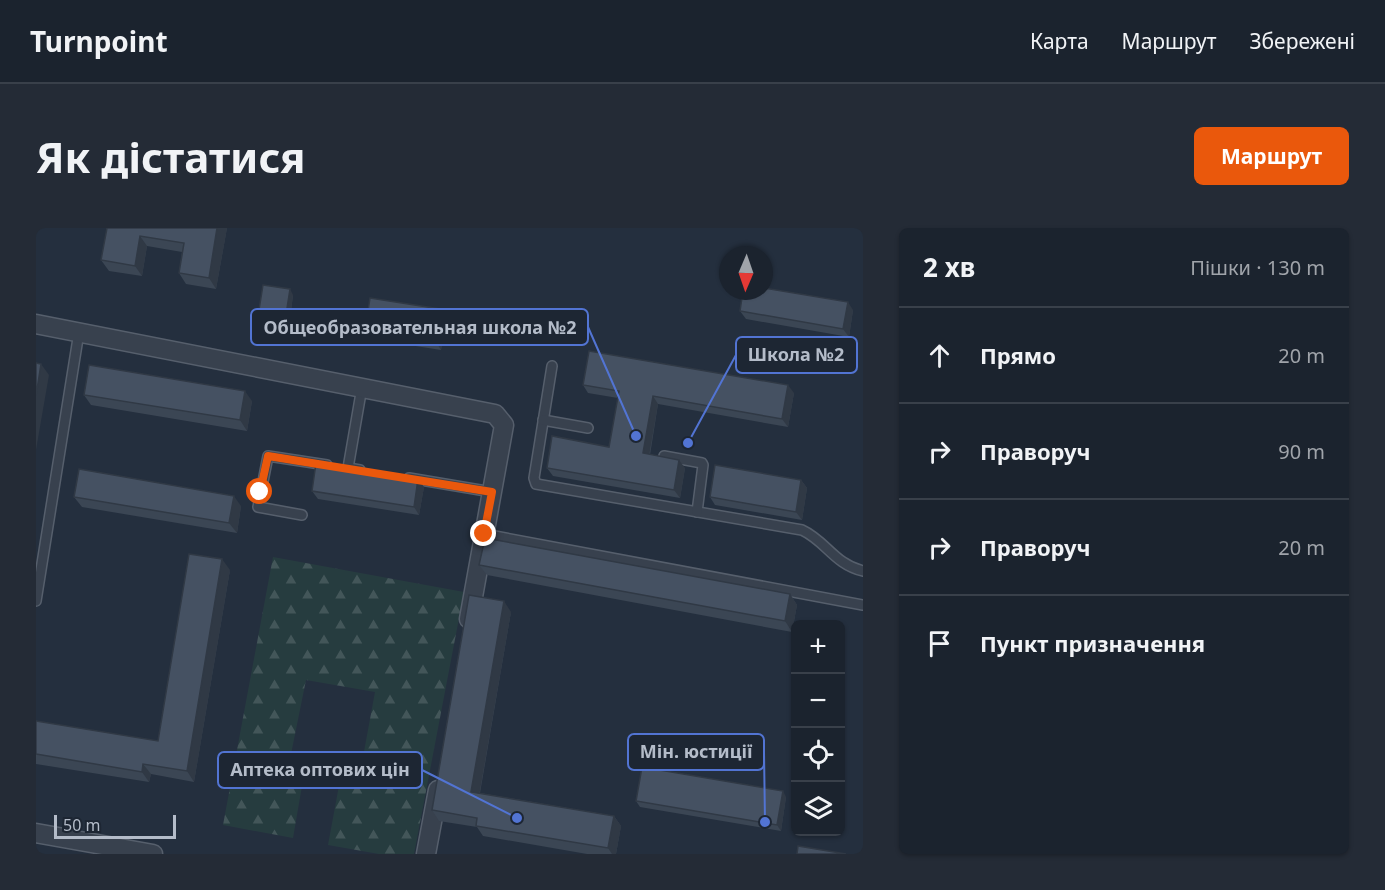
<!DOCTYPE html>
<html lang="uk">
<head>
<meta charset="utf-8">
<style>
  body { margin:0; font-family:"Noto Sans",sans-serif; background:#242b36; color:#f1f3f6 }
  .controls { position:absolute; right:18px; bottom:18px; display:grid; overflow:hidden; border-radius:9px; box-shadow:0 2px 4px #0004 }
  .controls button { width:54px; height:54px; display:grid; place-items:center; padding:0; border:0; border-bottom:2px solid #39404a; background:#1b232e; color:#f1f3f6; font:30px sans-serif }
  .compass { position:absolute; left:683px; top:18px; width:54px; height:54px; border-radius:50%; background:#1b232e; box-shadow:0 2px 4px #0004; rotate:182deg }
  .scale { position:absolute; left:18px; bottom:15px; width:122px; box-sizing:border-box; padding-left:6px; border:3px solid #b4bcc9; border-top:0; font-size:16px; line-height:21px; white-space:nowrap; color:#b4bcc9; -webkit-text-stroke:4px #1d2633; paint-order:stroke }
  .stop { position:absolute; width:18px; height:18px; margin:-14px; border:4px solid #ea580c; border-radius:50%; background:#fff }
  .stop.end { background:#ea580c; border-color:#fff; box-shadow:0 2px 6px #0008 }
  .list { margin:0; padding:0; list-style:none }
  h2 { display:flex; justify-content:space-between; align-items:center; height:78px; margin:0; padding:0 24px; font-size:26px }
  h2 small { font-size:20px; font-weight:400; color:#a0a4aa }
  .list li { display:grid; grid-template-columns:39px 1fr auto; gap:18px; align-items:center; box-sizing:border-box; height:96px; padding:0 24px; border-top:2px solid #39404a }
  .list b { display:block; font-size:22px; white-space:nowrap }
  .list em { font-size:20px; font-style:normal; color:#a0a4aa }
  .icon { flex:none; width:33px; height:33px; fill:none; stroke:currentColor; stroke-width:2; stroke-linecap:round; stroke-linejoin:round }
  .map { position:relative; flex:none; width:827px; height:626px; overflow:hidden; border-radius:9px }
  header { display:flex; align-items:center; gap:36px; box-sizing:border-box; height:84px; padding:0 30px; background:#1b232e; border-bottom:2px solid #39404a }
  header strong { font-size:28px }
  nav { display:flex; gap:33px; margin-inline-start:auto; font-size:21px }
  .intro { display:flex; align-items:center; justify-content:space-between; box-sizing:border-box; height:144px; padding:0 36px }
  h1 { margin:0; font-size:42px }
  .button { padding:15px 27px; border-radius:9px; background:#ea580c; color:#fff; font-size:21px; font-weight:700 }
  main { display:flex; gap:36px; padding:0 36px }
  aside { flex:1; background:#1b232e; border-radius:9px; box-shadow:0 2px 4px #0004 }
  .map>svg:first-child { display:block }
  .forest { fill:url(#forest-firs) }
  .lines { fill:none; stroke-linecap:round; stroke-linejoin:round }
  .lane-casing { stroke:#565f6c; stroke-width:12 }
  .street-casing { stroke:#565f6c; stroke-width:21 }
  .lane { stroke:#38414e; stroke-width:9 }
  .street { stroke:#38414e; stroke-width:18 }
  .wall { fill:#3b4654 }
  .shaded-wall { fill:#303945 }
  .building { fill:#455162; stroke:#303945; stroke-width:1.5 }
  .route { stroke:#ea580c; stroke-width:8 }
  .leader { fill:none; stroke:#5274d3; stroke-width:2 }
  .callout-dot { fill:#5274d3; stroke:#1d2633; stroke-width:2 }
  .callout { fill:#1d2633; stroke:#5274d3; stroke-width:2 }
  .callout-label { font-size:18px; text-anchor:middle; font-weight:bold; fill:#b4bcc9 }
</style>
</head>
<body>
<header>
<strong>Turnpoint</strong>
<nav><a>Карта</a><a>Маршрут</a><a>Збережені</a></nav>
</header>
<div class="intro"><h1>Як дістатися</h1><a class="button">Маршрут</a></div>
<main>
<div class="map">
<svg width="827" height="626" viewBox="0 0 827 626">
  <defs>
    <pattern id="forest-firs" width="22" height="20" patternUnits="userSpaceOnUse" patternTransform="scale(1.5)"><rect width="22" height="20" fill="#263c3f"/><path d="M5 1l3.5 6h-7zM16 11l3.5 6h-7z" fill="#435659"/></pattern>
  </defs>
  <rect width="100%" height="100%" fill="#242f3e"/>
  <polygon class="forest" points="237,329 428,364 378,626 343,626 292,617 307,536 325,540 339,464 270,452 255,526 271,529 257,610 187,597"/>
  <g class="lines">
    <defs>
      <g id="lane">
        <path d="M 516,138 L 498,250 L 500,256 L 766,302 C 790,313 798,336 827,343"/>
        <polyline points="507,192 552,200"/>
        <polyline points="628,228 666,235 667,237 661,284"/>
        <polyline points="324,242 312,240 326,159"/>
        <polyline points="373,250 456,264"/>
        <polyline points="266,287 222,279 232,228 291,237"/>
        <polyline points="448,306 827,377"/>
        <polyline points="0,373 43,104"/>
      </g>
      <g id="street">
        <polyline points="0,96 459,186 468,197 433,391"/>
        <polyline points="0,605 117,626"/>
        <polyline points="390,626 402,562"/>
      </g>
    </defs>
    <use href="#lane" class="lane-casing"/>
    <use href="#street" class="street-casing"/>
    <use href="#lane" class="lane"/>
    <use href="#street" class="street"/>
  </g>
  <g class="wall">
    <polygon points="71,0 191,0 180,61 150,56 143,45 146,24 111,18 106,48 73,43 65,32"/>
    <polygon points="257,67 253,98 226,94 222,88"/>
    <polygon points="404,81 410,89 405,122 335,111 329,103"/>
    <polygon points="817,82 813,109 710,91 704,83"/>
    <polygon points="547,157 758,165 752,199 622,176 614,227 649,240 644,270 517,248 511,240 573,219 582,170 552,165"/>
    <polygon points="48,167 216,173 211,203 55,177"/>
    <polygon points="765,252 771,260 766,292 679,277 674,269"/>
    <polygon points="388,259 383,287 282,271 276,263"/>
    <polygon points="38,269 205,278 201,305 46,279"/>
    <polygon points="443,337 754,366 761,377 756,404 451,347"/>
    <polygon points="194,342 158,554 115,546 113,554 0,536 0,493 122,513"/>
    <polygon points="475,384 444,565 578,588 585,598 580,626 551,626 447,608 441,599 403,593 396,582"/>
    <polygon points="750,569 745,603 604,579 600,573"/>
  </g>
  <g class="shaded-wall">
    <polygon points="181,0 191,0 180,61 173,50"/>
    <polygon points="104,8 111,18 106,48 99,38"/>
    <polygon points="254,61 257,67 253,98 249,93"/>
    <polygon points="812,74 817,82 813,109 807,101"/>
    <polygon points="404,81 410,89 405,122 400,114"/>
    <polygon points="5,136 13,147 0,222 0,168"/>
    <polygon points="752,157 758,165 752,199 746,191"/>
    <polygon points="209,163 216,173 211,203 204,192"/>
    <polygon points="617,168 622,176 612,234 607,225"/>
    <polygon points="643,232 649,240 644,270 638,262"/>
    <polygon points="382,251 388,259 383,287 378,279"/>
    <polygon points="765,252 771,260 766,292 760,284"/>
    <polygon points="198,268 205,278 201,305 193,295"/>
    <polygon points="186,331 194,342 158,554 151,543"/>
    <polygon points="754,366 761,377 756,404 749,393"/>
    <polygon points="468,373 475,384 442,574 435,564"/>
    <polygon points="107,536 115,546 113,554 106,544"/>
    <polygon points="747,563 750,569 745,603 741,597"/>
    <polygon points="578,588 585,598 580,626 576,626 572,620"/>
  </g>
  <g class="building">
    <polygon points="71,0 181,0 173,50 143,45 148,15 104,8 99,38 65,32"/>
    <polygon points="227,57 254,61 249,93 222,88"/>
    <polygon points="728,60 812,74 807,101 704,83 707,63 728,63"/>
    <polygon points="334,70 404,81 400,114 329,103"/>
    <polygon points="553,123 752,157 746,191 617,168 607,225 643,232 638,262 511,240 516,208 573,219 583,163 547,157"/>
    <polygon points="0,135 5,136 0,168"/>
    <polygon points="53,137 209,163 204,192 48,167"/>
    <polygon points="280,235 382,251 378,279 276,263"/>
    <polygon points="679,237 765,252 760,284 674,269"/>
    <polygon points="43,241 198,268 193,295 38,269"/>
    <polygon points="449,310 754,366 749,393 443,337"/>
    <polygon points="153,326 186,331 151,543 107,536 106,544 0,526 0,493 122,513"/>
    <polygon points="433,367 468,373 435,564 578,588 572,620 440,598 441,590 396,582"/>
    <polygon points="606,539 747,563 741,597 600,573"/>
    <polygon points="762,618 810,626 761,626"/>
  </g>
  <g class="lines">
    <polyline class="route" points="224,264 232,228 456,264 448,306"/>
  </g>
  <path class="leader" d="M600 208L552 99M652 215L700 127M729 594L728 524M481 590L386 542"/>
  <g class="callout-dot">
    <circle cx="600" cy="208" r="6"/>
    <circle cx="652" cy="215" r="6"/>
    <circle cx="729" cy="594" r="6"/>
    <circle cx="481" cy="590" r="6"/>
  </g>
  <g class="callout">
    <rect x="215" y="81" width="337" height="36" rx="6"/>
    <rect x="700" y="109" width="121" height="36" rx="6"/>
    <rect x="592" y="506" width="136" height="36" rx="6"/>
    <rect x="182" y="524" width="204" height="36" rx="6"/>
  </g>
  <g class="callout-label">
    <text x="384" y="106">Общеобразовательная школа №2</text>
    <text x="760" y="133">Школа №2</text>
    <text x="660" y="530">Мін. юстиції</text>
    <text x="284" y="548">Аптека оптових цін</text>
  </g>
</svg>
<div class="controls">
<button>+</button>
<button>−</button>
<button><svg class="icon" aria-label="locate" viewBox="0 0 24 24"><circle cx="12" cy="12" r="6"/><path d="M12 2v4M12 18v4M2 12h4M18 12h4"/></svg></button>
<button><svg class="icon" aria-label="layers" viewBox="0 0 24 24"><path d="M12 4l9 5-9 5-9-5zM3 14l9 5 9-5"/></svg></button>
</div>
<svg class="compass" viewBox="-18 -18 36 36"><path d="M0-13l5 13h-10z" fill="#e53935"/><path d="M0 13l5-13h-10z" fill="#a0a4aa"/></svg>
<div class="scale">50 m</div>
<div class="stop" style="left:224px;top:264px"></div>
<div class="stop end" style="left:448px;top:306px"></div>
</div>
<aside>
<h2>2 хв<small>Пішки · 130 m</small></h2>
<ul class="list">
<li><svg class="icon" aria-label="ahead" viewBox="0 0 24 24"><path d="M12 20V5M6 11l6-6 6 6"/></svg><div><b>Прямо</b></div><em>20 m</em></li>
<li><svg class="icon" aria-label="right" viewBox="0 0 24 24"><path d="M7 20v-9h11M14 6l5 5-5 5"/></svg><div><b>Праворуч</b></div><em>90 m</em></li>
<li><svg class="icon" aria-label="right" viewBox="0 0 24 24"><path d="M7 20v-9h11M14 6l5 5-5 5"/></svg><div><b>Праворуч</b></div><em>20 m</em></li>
<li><svg class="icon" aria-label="arrive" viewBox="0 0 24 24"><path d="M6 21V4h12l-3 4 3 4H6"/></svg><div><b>Пункт призначення</b></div></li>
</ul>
</aside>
</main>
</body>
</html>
